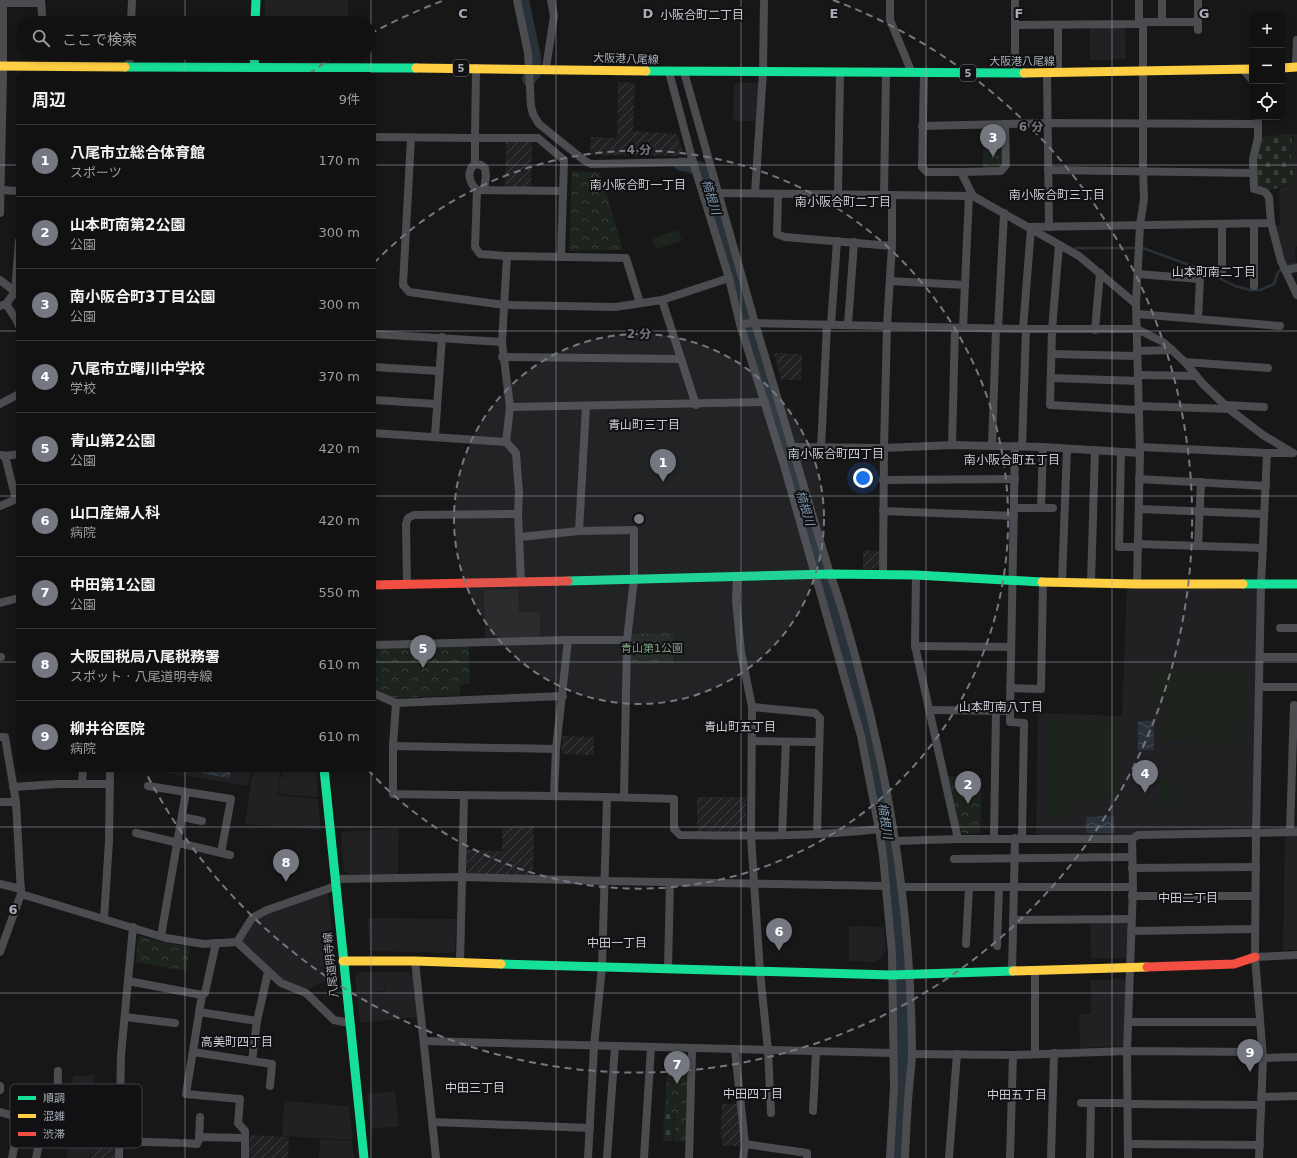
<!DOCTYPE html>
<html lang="ja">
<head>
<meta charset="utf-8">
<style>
  body { margin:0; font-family:"DejaVu Sans","Noto Sans JP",sans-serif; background:#1e1f1f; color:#f1f3f6 }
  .controls { position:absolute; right:12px; top:12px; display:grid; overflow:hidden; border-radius:8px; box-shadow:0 2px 6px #0003 }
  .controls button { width:36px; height:36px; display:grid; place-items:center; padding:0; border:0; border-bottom:1px solid #303131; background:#111; color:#f1f3f6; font:20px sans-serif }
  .you { position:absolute; left:863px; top:478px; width:14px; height:14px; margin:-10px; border:3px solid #fff; border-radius:50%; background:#1a73e8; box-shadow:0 0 0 6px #1a73e833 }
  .badge { display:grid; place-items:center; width:26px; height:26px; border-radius:50%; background:#757880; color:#fff; font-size:13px; font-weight:700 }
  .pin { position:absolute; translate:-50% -33px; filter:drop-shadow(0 1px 2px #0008) }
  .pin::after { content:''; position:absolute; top:21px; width:14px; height:12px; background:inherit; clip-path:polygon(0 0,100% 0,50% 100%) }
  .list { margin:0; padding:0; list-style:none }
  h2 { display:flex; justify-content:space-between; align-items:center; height:52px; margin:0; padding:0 16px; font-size:17px }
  h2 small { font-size:13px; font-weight:400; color:#9c9d9f }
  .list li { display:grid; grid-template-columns:26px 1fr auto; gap:12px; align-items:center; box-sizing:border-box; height:72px; padding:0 16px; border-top:1px solid #303131 }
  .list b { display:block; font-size:15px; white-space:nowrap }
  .list p { margin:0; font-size:13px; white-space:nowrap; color:#9c9d9f }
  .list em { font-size:13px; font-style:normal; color:#9c9d9f }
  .icon { flex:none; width:22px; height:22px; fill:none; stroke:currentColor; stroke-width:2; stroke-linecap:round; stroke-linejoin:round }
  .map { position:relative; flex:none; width:1297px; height:1158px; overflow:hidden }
  .search { position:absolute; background:#111; box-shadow:0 2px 6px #0003; left:16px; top:16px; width:360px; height:44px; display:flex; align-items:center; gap:10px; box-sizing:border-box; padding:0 14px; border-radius:22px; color:#9c9d9f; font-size:15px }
  .panel { position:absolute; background:#111; box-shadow:0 2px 6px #0003; left:16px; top:72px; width:360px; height:700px; border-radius:8px }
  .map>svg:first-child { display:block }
  .built { fill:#212123 }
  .industrial { fill:url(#industrial-furrows) }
  .forest { fill:url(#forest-crowns) }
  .cemetery { fill:url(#cemetery-stones) }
  .garden { fill:#1d241e }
  .water { fill:url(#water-waves) }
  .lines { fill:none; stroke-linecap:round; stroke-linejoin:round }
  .stream { stroke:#2a3239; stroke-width:2.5 }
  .river { stroke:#2a3239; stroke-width:14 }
  .street { stroke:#4b4c50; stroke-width:8 }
  .fast { stroke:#16e098; stroke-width:9 }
  .slow { stroke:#ffcf43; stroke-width:9 }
  .jam { stroke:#f24e42; stroke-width:9 }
  .grid { fill:none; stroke:#a8adb8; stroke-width:1; stroke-opacity:0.55 }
  .ring { fill:none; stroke:#757880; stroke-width:2; stroke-dasharray:7 5 }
  .labels { text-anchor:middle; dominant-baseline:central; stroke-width:4; stroke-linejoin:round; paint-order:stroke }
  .shield { fill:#111113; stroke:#7b7e86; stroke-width:1 }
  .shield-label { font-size:10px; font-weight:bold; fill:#a8adb8 }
  .street-label { font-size:11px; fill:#a8adb8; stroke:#111113 }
  .park-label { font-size:11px; fill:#7fa381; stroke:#111113 }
  .neighbourhood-label { font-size:12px; fill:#c9ccd4; stroke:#111113 }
  .water-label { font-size:12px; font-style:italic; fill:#7f9bb3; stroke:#111113 }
  .key { fill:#111113; stroke:#3e4045; stroke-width:1 }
  .key-label { font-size:11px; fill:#a8adb8 }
  .grid-label { font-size:13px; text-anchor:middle; font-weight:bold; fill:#a8adb8; stroke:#111113; stroke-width:4; stroke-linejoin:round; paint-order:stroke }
  .centre { fill:#757880; stroke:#111113; stroke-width:2 }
  .ring-label { font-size:12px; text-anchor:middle; font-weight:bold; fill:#757880; stroke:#111113; stroke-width:4; stroke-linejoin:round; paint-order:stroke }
</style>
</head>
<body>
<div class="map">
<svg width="1297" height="1158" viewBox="0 0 1297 1158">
  <defs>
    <pattern id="industrial-furrows" width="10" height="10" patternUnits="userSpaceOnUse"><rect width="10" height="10" fill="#212123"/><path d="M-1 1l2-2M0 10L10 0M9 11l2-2" fill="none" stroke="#3e3f41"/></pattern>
    <pattern id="forest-crowns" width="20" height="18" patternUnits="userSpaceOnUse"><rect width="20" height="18" fill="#1d241e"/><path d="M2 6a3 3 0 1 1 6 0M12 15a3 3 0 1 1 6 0" fill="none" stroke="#3b413d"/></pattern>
    <pattern id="cemetery-stones" width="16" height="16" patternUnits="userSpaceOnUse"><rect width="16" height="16" fill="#1d241e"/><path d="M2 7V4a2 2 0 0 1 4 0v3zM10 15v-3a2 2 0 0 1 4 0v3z" fill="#3b413d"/></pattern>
    <pattern id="water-waves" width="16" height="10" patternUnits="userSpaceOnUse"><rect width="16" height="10" fill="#2a3239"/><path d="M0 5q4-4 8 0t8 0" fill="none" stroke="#464d54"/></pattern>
  </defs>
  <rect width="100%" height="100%" fill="#171717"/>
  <g class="built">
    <polygon points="265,0 348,0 348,23 283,23 283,21 265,21"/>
    <polygon points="1125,25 1126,59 1090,60 1090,26"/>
    <rect x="308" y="53" width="39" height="3"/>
    <polygon points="734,83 756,83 759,85 756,121 733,121"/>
    <polygon points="1293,134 1297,134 1297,246 1295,249 1296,262 1288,265 1285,263 1275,226 1280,225 1279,189 1294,183 1291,158"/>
    <polygon points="1127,587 1258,590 1252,830 1131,837 1036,838 1038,713 1122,716"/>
    <polygon points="518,589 519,612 540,612 540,637 485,638 484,590"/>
    <polygon points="141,769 251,769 248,786"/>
    <polygon points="253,769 281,769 277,795 318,799 321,830 245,824"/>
    <polygon points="282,769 317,772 318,797 278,794"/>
    <polygon points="399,828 398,874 349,874 344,870 341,832"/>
    <polygon points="1285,836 1297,836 1297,950 1283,950"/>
    <polygon points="328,892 336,977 307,989 307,991 283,980 261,958 241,943 250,924 267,912"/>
    <polygon points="367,918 457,919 455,950 452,953 370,951"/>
    <polygon points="1090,922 1126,922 1128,924 1127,956 1125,958 1091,959"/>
    <polygon points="849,926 884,927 886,951 876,962 849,961"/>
    <polygon points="359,972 384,972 385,991 357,993 355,976"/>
    <polygon points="384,972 408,972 413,976 417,1017 360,1023 357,994 385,992"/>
    <polygon points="1124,979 1127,982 1123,1046 1080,1048 1079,1014 1091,1014 1090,980"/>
    <polygon points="95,1075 90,1158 67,1158 73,1076"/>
    <polygon points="395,1091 399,1126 371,1129 367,1094"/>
    <polygon points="284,1101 349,1106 353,1140 282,1136"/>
    <polygon points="320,1139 352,1141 354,1158 319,1158"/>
  </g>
  <g class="industrial">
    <polygon points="618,82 635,83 633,131 677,134 683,153 681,156 590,155 591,137 617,138"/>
    <polygon points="506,141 532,141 531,187 505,187"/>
    <polygon points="774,353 802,354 801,380 781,380"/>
    <polygon points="863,550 877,551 880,553 879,566 876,569 863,570"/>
    <polygon points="563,736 594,737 594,755 561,754"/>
    <polygon points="697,797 746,797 746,828 743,832 697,832"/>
    <polygon points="534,826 533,875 471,875 467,872 467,850 502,851 502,828"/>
    <polygon points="722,1104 739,1104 742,1146 722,1146 721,1126"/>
    <polygon points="93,1110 117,1112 116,1158 91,1158"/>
    <polygon points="250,1135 289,1137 288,1158 248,1158"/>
  </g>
  <g class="forest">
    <polygon points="983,149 1003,149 1003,164 1001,168 983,168"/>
    <polygon points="572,171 600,172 623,250 569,251"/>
    <polygon points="673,633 673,663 631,664 630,634"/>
    <polygon points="469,646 470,684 460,685 460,695 396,698 378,691 375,687 375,653 379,649"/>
    <polygon points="948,776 982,778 980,833 965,834 960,831"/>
    <polygon points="140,936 166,943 190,947 186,971 136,962 138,937"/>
    <polygon points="668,1052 685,1053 689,1056 686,1141 674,1142 675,1113 665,1112"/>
  </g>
  <g class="cemetery">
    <polygon points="1292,134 1291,158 1294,183 1271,190 1257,188 1256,162 1260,137"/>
    <polygon points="664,1112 674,1114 673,1141 663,1141"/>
  </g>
  <g class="garden">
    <polygon points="678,230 682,241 656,249 652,238"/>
    <polygon points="1153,670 1244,672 1242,743 1164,741 1165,703 1152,702"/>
    <polygon points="1048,719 1119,721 1117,799 1075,798 1074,818 1046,817"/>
    <polygon points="1158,780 1170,780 1170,806 1157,806"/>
    <polygon points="1175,780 1187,780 1186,807 1174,807"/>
  </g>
  <g class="water">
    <rect x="1138" y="721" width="16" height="29"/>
    <polygon points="203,769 231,769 230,778 202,774"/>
    <polygon points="1114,816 1115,833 1086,833 1086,817"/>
  </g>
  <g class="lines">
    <g class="stream">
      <polyline points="1076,248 1143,248 1203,270 1235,286 1250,290 1260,290 1274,284 1278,272 1283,268"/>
      <polyline points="1290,265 1297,264"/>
    </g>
    <g class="river">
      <polyline points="522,0 534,57 534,73 529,79"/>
      <polyline points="681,164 685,164 703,170 846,647 869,734 879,783 889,844 899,961 902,1054 896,1158"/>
    </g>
    <g class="street">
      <polyline points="41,0 42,14"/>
      <polyline points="517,0 528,53 531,106 533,114 539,124 585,161 591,164 693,162"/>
      <polyline points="890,0 890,20 912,73"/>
      <polyline points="1015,0 1015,73"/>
      <polyline points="1162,0 1162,22"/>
      <polyline points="1198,0 1198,30"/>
      <polyline points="3,3 41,3"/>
      <polyline points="1139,22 1198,22"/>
      <polyline points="131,23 132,0"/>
      <polyline points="1015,25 1139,24 1139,0"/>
      <polyline points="129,67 130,53"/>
      <polyline points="1296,67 1297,40"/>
      <polyline points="546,68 554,16 551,0"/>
      <polyline points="1243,69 1252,80"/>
      <polyline points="669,72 693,162 729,278 740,324 783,462 861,736 879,829 883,856 892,953 894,1087 890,1158"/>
      <path d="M 684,72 L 755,323 L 830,574 C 841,603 849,633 857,663 C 892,790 911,921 912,1052 C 912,1064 910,1076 909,1088 C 907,1112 906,1135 905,1158"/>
      <polyline points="1058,72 1058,25"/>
      <polyline points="924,73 922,167 927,172 961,172 973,196"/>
      <polyline points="1047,73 1049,227"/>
      <polyline points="922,126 1048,123 1258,124"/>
      <polyline points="373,137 475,138 476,68"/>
      <polyline points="411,138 403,285 409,292 504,305 615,307 662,300 729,278"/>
      <polyline points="475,164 475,138 538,138 564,160 561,257"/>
      <polyline points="1048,170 1253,173"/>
      <polyline points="961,172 1001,171 1006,165 1005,124"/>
      <polyline points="0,190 19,191"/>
      <polyline points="477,190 475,247 480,254 507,256"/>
      <path d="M 484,190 L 486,176 L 485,168 L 481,165 L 475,164 C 466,171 469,183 477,190 L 563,191"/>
      <polyline points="718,193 973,196 1079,256 1136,304"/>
      <polyline points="755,193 763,72 764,0"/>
      <polyline points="778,194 777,234 785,237 892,246"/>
      <polyline points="838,194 840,72"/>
      <polyline points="884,195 886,73"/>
      <polyline points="0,213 3,75 3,0"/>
      <polyline points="1271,223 1281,261 1297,295"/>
      <polyline points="1222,224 1222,273"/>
      <polyline points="1254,224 1254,286"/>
      <polyline points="1030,227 1271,223 1269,197 1265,192 1254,189 1253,159 1258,138 1258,117"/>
      <polyline points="1059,245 1052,330 1050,405 1139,410"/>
      <polyline points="1285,270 1297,268"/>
      <polyline points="1138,274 1200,279 1198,319"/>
      <polyline points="0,280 18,294"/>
      <polyline points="890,281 965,285"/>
      <polyline points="662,300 696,405"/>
      <polyline points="6,304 16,319 19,326"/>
      <polyline points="0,306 6,304 15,292 19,241"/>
      <polyline points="1137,314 1280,326"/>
      <polyline points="740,324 755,323 1023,329 1137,329 1163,342 1185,362 1203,384 1229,409 1263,435 1293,453"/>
      <polyline points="831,325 837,241"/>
      <polyline points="848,325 854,242"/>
      <polyline points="963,328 969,195"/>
      <polyline points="998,329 1004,213"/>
      <polyline points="1023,329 1031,228"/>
      <polyline points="1095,330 1100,273"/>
      <polyline points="373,334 502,342"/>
      <polyline points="1137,351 1172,350"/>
      <polyline points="1052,354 1137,356"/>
      <polyline points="502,357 681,359"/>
      <polyline points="1185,362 1268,368"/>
      <polyline points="373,367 439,371"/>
      <polyline points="1138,375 1196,376"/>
      <polyline points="1051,378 1138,381"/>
      <polyline points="373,400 437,404"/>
      <polyline points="0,404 19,394"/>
      <polyline points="1225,405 1264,407"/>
      <polyline points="1139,406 1229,409"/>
      <polyline points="510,407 765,402"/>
      <polyline points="373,433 506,442 516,453 519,493 518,514 521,582"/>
      <polyline points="435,436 442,337"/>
      <polyline points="506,442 510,407 502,342 507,256 626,258 640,303"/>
      <polyline points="952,445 955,328"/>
      <polyline points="992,446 996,329"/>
      <polyline points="1015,446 1010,711 1010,722 1024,723 1022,838"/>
      <polyline points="1022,446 1026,329"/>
      <polyline points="792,447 884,448 952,445 1043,447 1140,453"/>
      <polyline points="1140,447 1267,453 1293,453"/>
      <polyline points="821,448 827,325"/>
      <polyline points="1121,452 1119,547 1138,547"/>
      <polyline points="1,455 5,456 19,454"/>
      <polyline points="5,456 16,499"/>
      <polyline points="1139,479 1266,486"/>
      <polyline points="883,480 1015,479"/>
      <polyline points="0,506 19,498"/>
      <polyline points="1015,508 1053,508"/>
      <polyline points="1041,508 1043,447"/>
      <polyline points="1139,509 1264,514"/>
      <polyline points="883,511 1014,516"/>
      <polyline points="579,531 586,406"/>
      <polyline points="520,537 579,531 634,530 634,579 627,640 624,797"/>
      <polyline points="1138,544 1263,548"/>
      <polyline points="1198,546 1201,482"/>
      <polyline points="883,574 884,448 887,326 892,246 892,195"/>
      <polyline points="916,575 915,646 958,839"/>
      <polyline points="737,577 736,600 741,652 752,707 751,836 760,972 768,1050 771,1113"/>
      <polyline points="1062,582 1067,449"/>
      <polyline points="1091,583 1095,450"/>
      <polyline points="407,584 406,524 408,518 414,515 518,514"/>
      <polyline points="1137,584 1140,453 1136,304 1140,225 1144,199 1143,170 1143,22"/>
      <polyline points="0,603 19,598"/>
      <polyline points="1280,628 1297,628"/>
      <polyline points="373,645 568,640 627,640"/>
      <polyline points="915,646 1011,647"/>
      <polyline points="0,657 1,657"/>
      <polyline points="1260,657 1297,657"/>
      <polyline points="1259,687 1297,687"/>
      <polyline points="1010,688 1041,689 1043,582"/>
      <polyline points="373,693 396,703 563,696"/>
      <path d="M 396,703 L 393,746 L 393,794 C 487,796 581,795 674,799 L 674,829 L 680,835 C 746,836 813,837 879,829"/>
      <polyline points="752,707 815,713 820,718 817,834"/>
      <polyline points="929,710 1010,711"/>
      <polyline points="0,737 5,737 16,802 21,894 0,952"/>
      <polyline points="752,741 819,742"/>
      <polyline points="393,746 556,749"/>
      <polyline points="82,784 83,769"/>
      <polyline points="148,786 231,799 221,853"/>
      <polyline points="13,787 58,784 110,784"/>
      <polyline points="554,796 556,749 568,640"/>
      <polyline points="0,802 16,802"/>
      <polyline points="182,817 202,821"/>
      <polyline points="1290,832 1294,705"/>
      <polyline points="136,833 230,855"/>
      <polyline points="782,835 786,742"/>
      <polyline points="994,838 996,711"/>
      <polyline points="895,841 958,839 1132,839"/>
      <polyline points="954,859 1132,857"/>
      <polyline points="1132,868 1256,867"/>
      <polyline points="335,879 462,877 605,881 886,886"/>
      <polyline points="0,884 21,889"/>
      <polyline points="901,887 1133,887"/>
      <polyline points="21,894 166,938 204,944 237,942 281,983 306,993 334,1020 349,1023"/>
      <polyline points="1132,896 1255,896"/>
      <polyline points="104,919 109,841 110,769"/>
      <polyline points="1013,920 1131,919"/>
      <polyline points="1131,931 1255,929"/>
      <polyline points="161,936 186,792"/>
      <polyline points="237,942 252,918 267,910 336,886"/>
      <polyline points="216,943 205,993 202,995 186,1094 240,1099 238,1123 245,1131 245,1158"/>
      <polyline points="966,944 969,887"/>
      <polyline points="997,946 999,887"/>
      <polyline points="1255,957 1297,955"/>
      <polyline points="415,961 436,1158"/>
      <polyline points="460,963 464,796"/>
      <polyline points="668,969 670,882"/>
      <polyline points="1012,972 1015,838"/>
      <polyline points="128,981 202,995"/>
      <polyline points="199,1012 257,1021"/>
      <polyline points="125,1017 175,1023"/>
      <polyline points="1128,1022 1260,1022"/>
      <polyline points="424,1041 893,1053"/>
      <polyline points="735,1050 745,1144 743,1158"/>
      <polyline points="193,1052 272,1064 270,1086"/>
      <polyline points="912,1054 1013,1055 1127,1051 1262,1052"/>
      <polyline points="1035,1054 1035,971"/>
      <polyline points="1263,1058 1297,1057"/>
      <polyline points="252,1061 257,1021 268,972"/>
      <polyline points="0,1086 0,1090"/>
      <polyline points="1261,1097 1297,1096"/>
      <polyline points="1081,1103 1128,1103"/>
      <polyline points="1128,1104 1261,1105"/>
      <polyline points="813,1111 816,1052"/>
      <polyline points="0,1112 43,1124 57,1123 58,1071"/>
      <polyline points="433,1122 590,1128"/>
      <polyline points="199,1137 245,1138"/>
      <polyline points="119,1141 178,1143"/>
      <polyline points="184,1143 197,1144 199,1140 200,1117"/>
      <polyline points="745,1144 807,1153 807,1158"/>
      <polyline points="1128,1144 1260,1145"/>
      <polyline points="12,1158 20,1117"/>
      <polyline points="36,1158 43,1124"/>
      <polyline points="119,1158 121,1055 133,927"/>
      <polyline points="588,1158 594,1046 602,967 607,797"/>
      <polyline points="607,1158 615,1046"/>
      <polyline points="644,1158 651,1047"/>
      <polyline points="689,1158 692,1049"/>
      <polyline points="949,1158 957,1054"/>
      <polyline points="1010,1158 1013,1055"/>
      <polyline points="1051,1158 1054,1053"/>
      <polyline points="1090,1158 1091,1103"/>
      <polyline points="1128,1158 1127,1051 1133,887 1132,839 1138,835 1297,832"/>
      <polyline points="1259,1158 1263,1058 1255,957 1256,832 1261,585 1267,453"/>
    </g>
    <g class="fast">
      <polyline points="255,23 256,0"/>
      <polyline points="254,53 255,75"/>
      <polyline points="125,67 416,68"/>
      <polyline points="646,71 1024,73"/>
      <polyline points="568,581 830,574 916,575 1042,582"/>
      <polyline points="1243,584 1297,584"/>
      <polyline points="324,769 364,1158"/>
      <polyline points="501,964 891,975 1013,971"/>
    </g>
    <g class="slow">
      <polyline points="0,66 125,67"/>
      <polyline points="416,68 646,71"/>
      <polyline points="1282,68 1297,67"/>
      <polyline points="1024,73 1252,69"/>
      <polyline points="1042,582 1137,584 1243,584"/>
      <polyline points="343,961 415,961 501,964"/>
      <polyline points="1013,971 1147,967"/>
    </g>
    <g class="jam">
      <polyline points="373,585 568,581"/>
      <polyline points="1147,967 1234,964 1255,957"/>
    </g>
  </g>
  <path class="grid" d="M 185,0 L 185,23M 371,0 L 371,75M 556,0 L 556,1158M 741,0 L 741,1158M 926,0 L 926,1158M 1112,0 L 1112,1158M 185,53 L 185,75M 0,165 L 19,165M 373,165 L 1297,165M 0,331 L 19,331M 373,331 L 1297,331M 0,496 L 19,496M 373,496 L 1297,496M 0,662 L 19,662M 373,662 L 1297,662M 185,769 L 185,1158M 371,769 L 371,1158M 0,827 L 1297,827M 0,993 L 1297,993"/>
  <circle cx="639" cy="519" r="185" fill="#757880" fill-opacity=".12"/>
  <g class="ring">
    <circle cx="639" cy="519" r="185"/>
    <path d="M374 263A369 369 0 1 1 369 771"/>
    <path d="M309 74A554 554 0 0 1 337 54M370 34A554 554 0 0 1 445 0M833 0A554 554 0 1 1 145 771"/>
  </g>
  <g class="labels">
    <g class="shield">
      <rect x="453" y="60" width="16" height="16" rx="3"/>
      <rect x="960" y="65" width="16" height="16" rx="3"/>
    </g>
    <g class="shield-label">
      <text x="461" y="68">5</text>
      <text x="968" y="73">5</text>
    </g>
    <g class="street-label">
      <text transform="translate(626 59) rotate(2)">大阪港八尾線</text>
      <text x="1022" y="61">大阪港八尾線</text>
      <text transform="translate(331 965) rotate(-96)">八尾道明寺線</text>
    </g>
    <g class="park-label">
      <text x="652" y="648">青山第1公園</text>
    </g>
    <g class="neighbourhood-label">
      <text x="702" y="15">小阪合町二丁目</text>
      <text x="638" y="185">南小阪合町一丁目</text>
      <text x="1057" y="195">南小阪合町三丁目</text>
      <text x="843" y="202">南小阪合町二丁目</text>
      <text x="1214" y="272">山本町南二丁目</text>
      <text x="644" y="425">青山町三丁目</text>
      <text x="836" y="454">南小阪合町四丁目</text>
      <text x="1012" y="460">南小阪合町五丁目</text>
      <text x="1001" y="707">山本町南八丁目</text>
      <text x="740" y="727">青山町五丁目</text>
      <text x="1188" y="898">中田二丁目</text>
      <text x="617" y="943">中田一丁目</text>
      <text x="237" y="1042">高美町四丁目</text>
      <text x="475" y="1088">中田三丁目</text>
      <text x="753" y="1094">中田四丁目</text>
      <text x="1017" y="1095">中田五丁目</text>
    </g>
    <g class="water-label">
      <text transform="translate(711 197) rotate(73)">楠根川</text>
      <text transform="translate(805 508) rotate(73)">楠根川</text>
      <text transform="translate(885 821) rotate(81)">楠根川</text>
    </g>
  </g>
  <rect x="10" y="1084" width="132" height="64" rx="6" class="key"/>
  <rect x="18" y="1096" width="18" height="4" fill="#16e098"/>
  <rect x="18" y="1114" width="18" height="4" fill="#ffcf43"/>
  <rect x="18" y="1132" width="18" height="4" fill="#f24e42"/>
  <g class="key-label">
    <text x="43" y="1102">順調</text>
    <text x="43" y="1120">混雑</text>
    <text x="43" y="1138">渋滞</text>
  </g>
  <g class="grid-label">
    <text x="463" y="18">C</text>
    <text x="648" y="18">D</text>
    <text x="834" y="18">E</text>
    <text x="1019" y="18">F</text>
    <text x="1204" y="18">G</text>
    <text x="13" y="914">6</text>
  </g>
  <circle cx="639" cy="519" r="6" class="centre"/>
  <g class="ring-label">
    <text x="1031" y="131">6 分</text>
    <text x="639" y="154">4 分</text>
    <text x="639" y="338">2 分</text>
  </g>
</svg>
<div class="controls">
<button>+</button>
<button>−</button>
<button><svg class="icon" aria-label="locate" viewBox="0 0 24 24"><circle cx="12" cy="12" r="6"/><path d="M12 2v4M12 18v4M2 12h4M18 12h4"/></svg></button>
</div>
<div class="you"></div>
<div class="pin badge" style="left:663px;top:482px">1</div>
<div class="pin badge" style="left:968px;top:804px">2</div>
<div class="pin badge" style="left:993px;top:157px">3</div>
<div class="pin badge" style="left:1145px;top:793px">4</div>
<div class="pin badge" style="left:423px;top:668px">5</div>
<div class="pin badge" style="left:779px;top:951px">6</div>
<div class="pin badge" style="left:677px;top:1084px">7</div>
<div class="pin badge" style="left:286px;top:882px">8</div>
<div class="pin badge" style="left:1250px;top:1072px">9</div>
<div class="search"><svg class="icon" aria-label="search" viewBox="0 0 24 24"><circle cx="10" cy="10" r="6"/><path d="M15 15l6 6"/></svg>ここで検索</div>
<section class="panel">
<h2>周辺<small>9件</small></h2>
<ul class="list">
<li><span class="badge">1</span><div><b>八尾市立総合体育館</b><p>スポーツ</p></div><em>170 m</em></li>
<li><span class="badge">2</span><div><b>山本町南第2公園</b><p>公園</p></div><em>300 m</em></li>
<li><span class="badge">3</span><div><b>南小阪合町3丁目公園</b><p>公園</p></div><em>300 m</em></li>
<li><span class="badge">4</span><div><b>八尾市立曙川中学校</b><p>学校</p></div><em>370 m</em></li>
<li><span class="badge">5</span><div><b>青山第2公園</b><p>公園</p></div><em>420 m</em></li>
<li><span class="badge">6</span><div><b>山口産婦人科</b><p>病院</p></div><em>420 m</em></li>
<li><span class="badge">7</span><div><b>中田第1公園</b><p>公園</p></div><em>550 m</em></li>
<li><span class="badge">8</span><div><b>大阪国税局八尾税務署</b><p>スポット · 八尾道明寺線</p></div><em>610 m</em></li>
<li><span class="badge">9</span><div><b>柳井谷医院</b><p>病院</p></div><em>610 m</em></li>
</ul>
</section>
</div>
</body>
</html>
